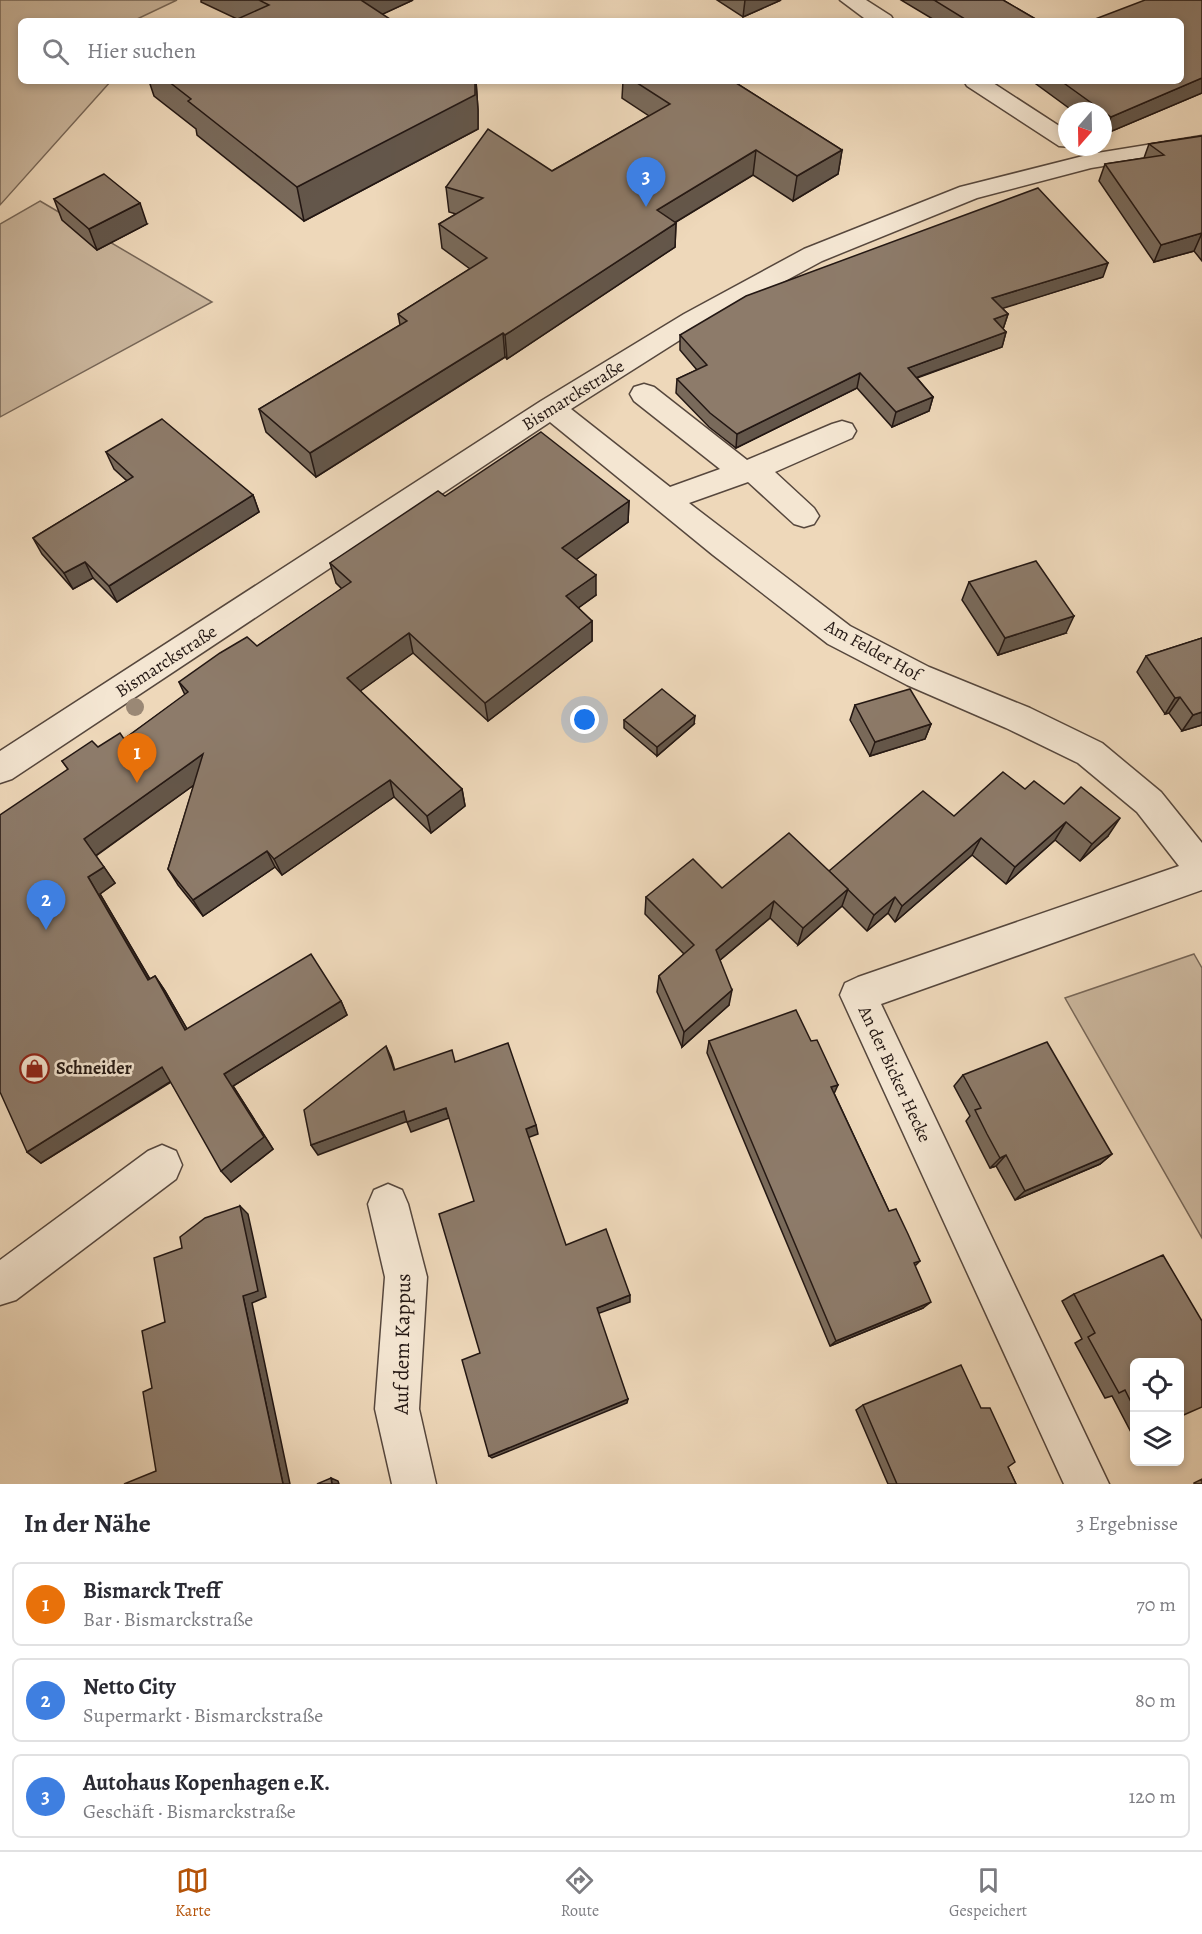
<!DOCTYPE html>
<html lang="de">
<head>
<meta charset="utf-8">
<style>
  body { margin:0; font-family:Alegreya,serif; background:#f7f7f7; color:#2b2b33 }
  .controls { position:absolute; right:18px; bottom:18px; display:grid; overflow:hidden; border-radius:9px; box-shadow:0 3px 9px #0003 }
  .controls button { width:54px; height:54px; display:grid; place-items:center; padding:0; border:0; border-bottom:2px solid #e1e1e2; background:#fff; color:#2b2b33; font:30px sans-serif }
  .compass { position:absolute; left:1058px; top:102px; width:54px; height:54px; border-radius:50%; background:#fff; box-shadow:0 3px 9px #0003; rotate:200deg }
  .you { position:absolute; left:585px; top:720px; width:21px; height:21px; margin:-15px; border:4px solid #fff; border-radius:50%; background:#1a73e8; box-shadow:0 0 0 9px #1a73e833 }
  .badge { display:grid; place-items:center; width:39px; height:39px; border-radius:50%; background:#b45309; color:#fff; font-size:20px; font-weight:700 }
  .pin { position:absolute; translate:-50% -50px; filter:drop-shadow(0 2px 3px #0008) }
  .pin::after { content:''; position:absolute; top:32px; width:21px; height:18px; background:inherit; clip-path:polygon(0 0,100% 0,50% 100%) }
  .list { margin:0; padding:0; list-style:none }
  h2 { display:flex; justify-content:space-between; align-items:center; height:78px; margin:0; padding:0 24px; font-size:26px }
  h2 small { font-size:20px; font-weight:400; color:#7c7c81 }
  .list li { display:grid; grid-template-columns:39px 1fr auto; gap:18px; align-items:center; box-sizing:border-box; height:84px; margin:0 12px 12px; padding:0 12px; border:2px solid #e1e1e2; border-radius:9px }
  .list b { display:block; font-size:22px; white-space:nowrap }
  .list p { margin:0; font-size:20px; white-space:nowrap; color:#7c7c81 }
  .list em { font-size:20px; font-style:normal; color:#7c7c81 }
  .icon { flex:none; width:33px; height:33px; fill:none; stroke:currentColor; stroke-width:2; stroke-linecap:round; stroke-linejoin:round }
  .map { position:relative; flex:none; width:1202px; height:1484px; overflow:hidden }
  .search { position:absolute; background:#fff; box-shadow:0 3px 9px #0003; left:18px; right:18px; top:18px; height:66px; display:flex; align-items:center; gap:15px; box-sizing:border-box; padding:0 21px; border-radius:9px; color:#7c7c81; font-size:22px }
  .sheet { height:366px; background:#fff }
  nav { display:flex; justify-content:space-around; align-items:center; box-sizing:border-box; height:84px; border-top:2px solid #e1e1e2; background:#fff; font-size:16px; color:#7c7c81 }
  nav a { display:grid; justify-items:center; gap:3px }
  nav .on { color:#b45309 }
  .map>svg:first-child { display:block }
  .green { fill:#cbb79e; stroke:#776758; stroke-width:1.5 }
  .lines { fill:none; stroke-linecap:round; stroke-linejoin:round }
  .minor-casing { stroke:#56473d; stroke-width:3 }
  .minor { fill:#f4e6d2; fill-rule:evenodd }
  .tree { fill:#9a8875 }
  .wall { fill:#796a5b; stroke:#231713; stroke-width:1.5 }
  .shaded-wall { fill:#63564a; stroke:#231713; stroke-width:1.5 }
  .building { fill:#8d7b6a; stroke:#231713; stroke-width:1.5 }
  .labels { text-anchor:middle; dominant-baseline:central; stroke-width:5; stroke-linejoin:round; paint-order:stroke }
  .street-label { font-size:18px; fill:#231713; stroke:#f4e6d2 }
  .poi-label { font-size:18px; font-weight:bold; fill:#231713; stroke:#f4e6d2; text-anchor:start }
  .near-street-label { font-size:21px; fill:#231713; stroke:#f4e6d2 }
</style>
</head>
<body>
<div class="map">
<svg width="1202" height="1484" viewBox="0 0 1202 1484">
  <rect width="100%" height="100%" fill="#eed8ba"/>
  <filter id="stains"><feTurbulence type="fractalNoise" baseFrequency=".00333" numOctaves="4"/><feColorMatrix values="0 0 0 0 .2 0 0 0 0 .09 0 0 0 0 .02 0 0 0 .5 -.17"/></filter>
  <radialGradient id="worn" r=".72"><stop offset=".6" stop-color="#630" stop-opacity="0"/><stop offset="1" stop-color="#630" stop-opacity=".3"/></radialGradient>
  <g class="green">
    <polygon points="0,0 177,0 133,21 21,21 21,81 111,81 0,205"/>
    <polygon points="40,201 212,302 0,417 0,224"/>
    <polygon points="1194,954 1202,968 1202,1238 1065,998"/>
  </g>
  <g class="lines">
    <defs>
      <g id="minor">
        <polygon points="840,0 866,0 891,16 894,21 868,21"/>
        <polygon points="964,81 990,81 1067,131 1067,147 1072,147 1059,146 967,86"/>
        <polygon points="1202,136 1202,150 1091,168 977,198 822,261 702,326 571,409 670,487 720,469 634,401 630,394 634,387 644,384 654,387 747,460 832,424 842,421 852,424 856,431 852,438 775,472 814,508 819,516 814,524 804,527 794,524 748,482 689,503 850,626 929,667 1030,708 1102,743 1161,792 1202,843 1202,890 881,1004 1109,1484 1064,1484 840,995 845,983 858,977 1179,866 1137,812 1078,763 1006,728 907,685 828,644 713,555 550,422 12,779 0,783 0,751 541,401 684,314 804,249 960,187 1091,154"/>
        <polygon points="162,1145 176,1151 182,1165 176,1179 16,1300 0,1305 0,1260 148,1151"/>
        <polygon points="388,1184 402,1190 408,1204 427,1277 419,1409 436,1484 392,1484 375,1409 385,1277 368,1204 374,1190"/>
      </g>
    </defs>
    <use href="#minor" class="minor-casing"/>
    <use href="#minor" class="minor"/>
  </g>
  <circle class="tree" cx="135" cy="707" r="9"/>
  <g class="wall">
    <polygon points="201,0 413,0 382,14 237,19 201,2"/>
    <polygon points="717,0 781,0 743,17"/>
    <polygon points="901,0 1003,0 1039,21 936,21"/>
    <polygon points="1202,0 1202,93 1105,134 1103,133 1103,111 1073,111 1032,81 1181,81"/>
    <polygon points="149,81 476,81 478,110 478,129 304,221 197,135 196,129 154,96"/>
    <polygon points="623,81 733,81 842,150 838,174 793,201 753,175 676,222 675,247 507,359 505,357 316,477 266,432 259,409 400,325 398,314 470,269 442,248 439,224 456,214 449,212 446,187 552,171 649,116 622,98"/>
    <polygon points="1202,136 1202,261 1194,251 1154,262 1099,181 1105,164 1144,158 1149,144"/>
    <polygon points="54,199 147,224 97,250 62,220"/>
    <polygon points="1103,277 1002,308 1008,314 1003,329 1006,332 1002,347 917,378 933,397 929,411 892,427 857,388 736,448 709,427 676,393 677,379 697,370 680,350 680,335"/>
    <polygon points="106,452 253,495 259,512 117,602 93,578 73,589 42,554 33,538 127,481 114,469"/>
    <polygon points="445,496 629,501 628,522 576,559 596,595 578,608 592,621 592,641 488,721 413,653 360,691 462,789 465,806 431,833 394,797 282,875 275,867 203,916 178,885 168,869 194,785 96,856 115,883 100,894 150,979 155,976 165,991 187,1029 341,1001 347,1015 233,1086 273,1149 231,1182 171,1082 41,1163 27,1152 68,769 62,761 124,739 185,695 179,682 257,646 342,589 336,583 330,563"/>
    <polygon points="969,582 1066,633 998,655 962,600"/>
    <polygon points="1202,638 1202,725 1182,731 1169,713 1165,714 1137,672 1146,656"/>
    <polygon points="855,705 931,724 925,739 870,756 850,720"/>
    <polygon points="624,720 694,724 657,756 624,728"/>
    <polygon points="1025,789 1064,804 1108,836 1080,861 1055,840 1006,884 972,855 895,922 888,913 867,931 842,906 798,945 770,918 720,960 729,1005 682,1047 657,992 659,976 684,954 645,914 646,897 722,888 829,871 954,816"/>
    <polygon points="709,1041 834,1093 889,1211 920,1261 915,1266 923,1308 830,1346 707,1053"/>
    <polygon points="963,1075 1112,1154 1100,1164 1015,1200 996,1166 990,1168 966,1121 970,1116 954,1086"/>
    <polygon points="1074,1294 1134,1362 1134,1435 1133,1436 1112,1396 1105,1398 1075,1343 1082,1339 1062,1301"/>
    <polygon points="863,1405 1008,1467 1016,1484 888,1484 856,1410"/>
    <polygon points="1202,1479 1202,1484 1194,1484 1194,1483"/>
  </g>
  <g class="shaded-wall">
    <polygon points="352,0 413,0 368,21"/>
    <polygon points="745,0 781,0 743,17"/>
    <polygon points="1202,78 1202,93 1105,134 1111,117"/>
    <polygon points="476,81 478,110 478,129 304,221 297,187"/>
    <polygon points="756,150 753,175 656,234 657,210"/>
    <polygon points="842,150 838,174 793,201 797,176"/>
    <polygon points="140,203 147,224 97,250 89,229"/>
    <polygon points="676,223 675,247 507,359 505,335"/>
    <polygon points="1202,233 1194,251 1154,262 1161,245"/>
    <polygon points="1108,263 1103,277 988,313 992,298"/>
    <polygon points="1008,314 1003,329 994,319"/>
    <polygon points="1006,332 1002,347 904,382 908,368"/>
    <polygon points="503,333 505,357 316,477 310,453"/>
    <polygon points="860,373 857,388 736,448 737,434"/>
    <polygon points="933,397 929,411 892,427 896,412"/>
    <polygon points="253,495 259,512 117,602 109,586"/>
    <polygon points="629,501 628,522 563,569 562,548"/>
    <polygon points="85,562 93,578 73,589 64,573"/>
    <polygon points="596,575 596,595 567,616 566,596"/>
    <polygon points="1074,616 1066,633 998,655 1005,638"/>
    <polygon points="592,621 592,641 488,721 485,703"/>
    <polygon points="409,633 413,653 352,697 347,678"/>
    <polygon points="1180,697 1169,713 1165,714 1175,698"/>
    <polygon points="1202,712 1202,725 1182,731 1193,715"/>
    <polygon points="695,716 694,724 657,756 657,747"/>
    <polygon points="931,724 925,739 870,756 875,742"/>
    <polygon points="203,754 212,772 95,856 84,839"/>
    <polygon points="390,780 394,797 282,875 274,859"/>
    <polygon points="462,789 465,806 431,833 427,816"/>
    <polygon points="1120,818 1108,836 1080,861 1092,844"/>
    <polygon points="1066,822 1055,840 1006,884 1015,867"/>
    <polygon points="981,838 972,855 895,922 902,906"/>
    <polygon points="267,851 275,867 203,916 193,900"/>
    <polygon points="104,867 115,883 100,894 159,995 148,980 88,877"/>
    <polygon points="848,889 842,906 798,945 803,928"/>
    <polygon points="895,897 888,913 867,931 874,915"/>
    <polygon points="774,901 770,918 713,966 716,950"/>
    <polygon points="155,976 165,991 195,1043 185,1030"/>
    <polygon points="732,990 729,1005 682,1047 684,1032"/>
    <polygon points="341,1001 347,1015 233,1086 273,1149 231,1182 221,1171 224,1074"/>
    <polygon points="386,1046 391,1057 398,1081 394,1070"/>
    <polygon points="162,1067 173,1080 41,1163 27,1152"/>
    <polygon points="838,1085 833,1096 831,1087"/>
    <polygon points="446,1108 449,1118 411,1132 407,1122"/>
    <polygon points="404,1111 408,1121 318,1155 311,1145"/>
    <polygon points="536,1125 538,1134 527,1138 526,1129"/>
    <polygon points="1112,1154 1100,1164 1015,1200 1025,1191"/>
    <polygon points="1006,1155 996,1166 990,1168 1000,1158"/>
    <polygon points="240,1206 248,1214 266,1297 252,1303 290,1484 283,1484 243,1296"/>
    <polygon points="630,1295 630,1302 597,1314 597,1308"/>
    <polygon points="931,1302 923,1308 830,1346 836,1341"/>
    <polygon points="628,1399 627,1403 492,1458 489,1456"/>
    <polygon points="331,1478 338,1481 339,1484 332,1484"/>
  </g>
  <g class="building">
    <polygon points="259,0 361,0 393,21 233,21 269,5"/>
    <polygon points="934,0 1003,0 1039,21 968,21"/>
    <polygon points="1145,0 1202,0 1202,78 1111,117 1061,81 1181,81 1181,21 1090,21"/>
    <polygon points="168,81 475,81 475,95 297,187 188,101 191,99"/>
    <polygon points="634,81 733,81 842,150 797,176 756,150 657,210 676,223 505,335 503,333 310,453 259,409 407,321 398,314 487,258 439,224 483,198 446,187 488,129 552,171 670,104"/>
    <polygon points="1202,136 1202,233 1161,245 1105,164 1164,155 1149,144"/>
    <polygon points="104,174 140,203 89,229 54,199"/>
    <polygon points="1038,188 1108,263 992,298 1008,314 994,319 1006,332 908,368 933,397 896,412 860,373 737,434 710,413 677,379 707,365 680,335 746,296"/>
    <polygon points="162,419 253,495 109,586 85,562 64,573 33,538 133,477 106,452"/>
    <polygon points="541,432 629,501 562,548 596,575 566,596 592,621 485,703 409,633 347,678 462,789 427,816 390,780 274,859 267,851 193,900 168,869 203,754 84,839 104,867 88,877 148,980 155,976 185,1030 311,954 341,1001 224,1074 264,1137 221,1171 162,1067 27,1152 0,1092 0,815 68,769 62,761 92,741 98,747 120,733 124,739 188,692 179,682 220,653 247,637 257,646 351,582 330,563 438,491 445,496"/>
    <polygon points="1036,561 1074,616 1005,638 969,582"/>
    <polygon points="1202,638 1202,712 1193,715 1180,697 1175,698 1146,656"/>
    <polygon points="662,689 695,716 657,747 624,720"/>
    <polygon points="910,689 931,724 875,742 855,705"/>
    <polygon points="1003,772 1025,789 1034,781 1064,804 1081,787 1120,818 1092,844 1066,822 1015,867 981,838 902,906 895,897 874,915 829,871 923,791 954,816"/>
    <polygon points="789,833 848,889 803,928 774,901 716,950 732,990 684,1032 659,976 694,945 646,897 693,859 722,888"/>
    <polygon points="796,1010 811,1041 817,1040 838,1085 831,1087 889,1211 896,1209 908,1234 920,1261 914,1263 931,1302 836,1341 709,1041"/>
    <polygon points="1047,1042 1112,1154 1025,1191 1006,1155 1000,1158 987,1134 975,1110 981,1108 963,1075"/>
    <polygon points="508,1043 536,1125 526,1129 566,1245 606,1229 630,1295 597,1308 628,1399 489,1456 462,1360 480,1353 439,1214 474,1201 446,1108 407,1122 404,1111 311,1145 304,1110 386,1046 394,1070 452,1050 455,1062"/>
    <polygon points="240,1206 258,1291 243,1296 283,1484 124,1484 156,1471 143,1392 152,1388 142,1331 165,1322 154,1258 182,1248 180,1237 205,1218"/>
    <polygon points="1163,1255 1202,1321 1202,1407 1179,1417 1179,1362 1134,1362 1134,1408 1125,1390 1119,1393 1088,1337 1095,1333 1074,1294"/>
    <polygon points="961,1365 981,1408 990,1408 1015,1462 1008,1467 1016,1484 897,1484 863,1405"/>
    <polygon points="331,1478 332,1484 317,1484"/>
  </g>
  <defs>
    <symbol id="shop-ring" viewBox="-11 -11 22 22"><circle r="9.5" fill="#f4e6d2" stroke="#8f2418" stroke-width="1.5"/><path d="M-5-2.5h2.3a2.7 3.5 0 0 1 5.4 0H5L5.5 6h-11ZM-1.5-2.5h3a1.5 2.3 0 0 0-3 0Z" fill="#8f2418"/></symbol>
  </defs>
  <g fill-rule="evenodd">
    <use href="#shop-ring" x="18" y="1052" width="33" height="33"/>
  </g>
  <g class="labels">
    <g class="street-label">
      <text transform="translate(573 395) rotate(-32)">Bismarckstraße</text>
      <text transform="translate(873 650) rotate(29)">Am Felder Hof</text>
      <text transform="translate(166 661) rotate(-33)">Bismarckstraße</text>
      <text transform="translate(895 1074) rotate(65)">An der Bicker Hecke</text>
    </g>
    <g class="poi-label">
      <text x="56" y="1068">Schneider</text>
    </g>
    <g class="near-street-label">
      <text transform="translate(402 1344) rotate(-89)">Auf dem Kappus</text>
    </g>
  </g>
  <rect width="100%" height="100%" filter="url(#stains)"/>
  <rect width="100%" height="100%" fill="url(#worn)"/>
</svg>
<div class="controls">
<button><svg class="icon" aria-label="locate" viewBox="0 0 24 24"><circle cx="12" cy="12" r="6"/><path d="M12 2v4M12 18v4M2 12h4M18 12h4"/></svg></button>
<button><svg class="icon" aria-label="layers" viewBox="0 0 24 24"><path d="M12 4l9 5-9 5-9-5zM3 14l9 5 9-5"/></svg></button>
</div>
<svg class="compass" viewBox="-18 -18 36 36"><path d="M0-13l5 13h-10z" fill="#e53935"/><path d="M0 13l5-13h-10z" fill="#7c7c81"/></svg>
<div class="you"></div>
<div class="pin badge" style="left:137px;top:783px;background:#e8710a">1</div>
<div class="pin badge" style="left:46px;top:930px;background:#3f7fe0">2</div>
<div class="pin badge" style="left:646px;top:207px;background:#3f7fe0">3</div>
<div class="search"><svg class="icon" aria-label="search" viewBox="0 0 24 24"><circle cx="10" cy="10" r="6"/><path d="M15 15l6 6"/></svg>Hier suchen</div>
</div>
<section class="sheet">
<h2>In der Nähe<small>3 Ergebnisse</small></h2>
<ul class="list">
<li><span class="badge" style="background:#e8710a">1</span><div><b>Bismarck Treff</b><p>Bar · Bismarckstraße</p></div><em>70 m</em></li>
<li><span class="badge" style="background:#3f7fe0">2</span><div><b>Netto City</b><p>Supermarkt · Bismarckstraße</p></div><em>80 m</em></li>
<li><span class="badge" style="background:#3f7fe0">3</span><div><b>Autohaus Kopenhagen e.K.</b><p>Geschäft · Bismarckstraße</p></div><em>120 m</em></li>
</ul>
</section>
<nav>
<a class="on"><svg class="icon" aria-label="map" viewBox="0 0 24 24"><path d="M3 6l6-2 6 2 6-2v14l-6 2-6-2-6 2zM9 4v14M15 6v14"/></svg>Karte</a>
<a><svg class="icon" aria-label="directions" viewBox="0 0 24 24"><path d="M12 3l9 9-9 9-9-9zM9 14v-3h6M13 9l2 2-2 2"/></svg>Route</a>
<a><svg class="icon" aria-label="saved" viewBox="0 0 24 24"><path d="M7 4h10v16l-5-4-5 4z"/></svg>Gespeichert</a>
</nav>
</body>
</html>
